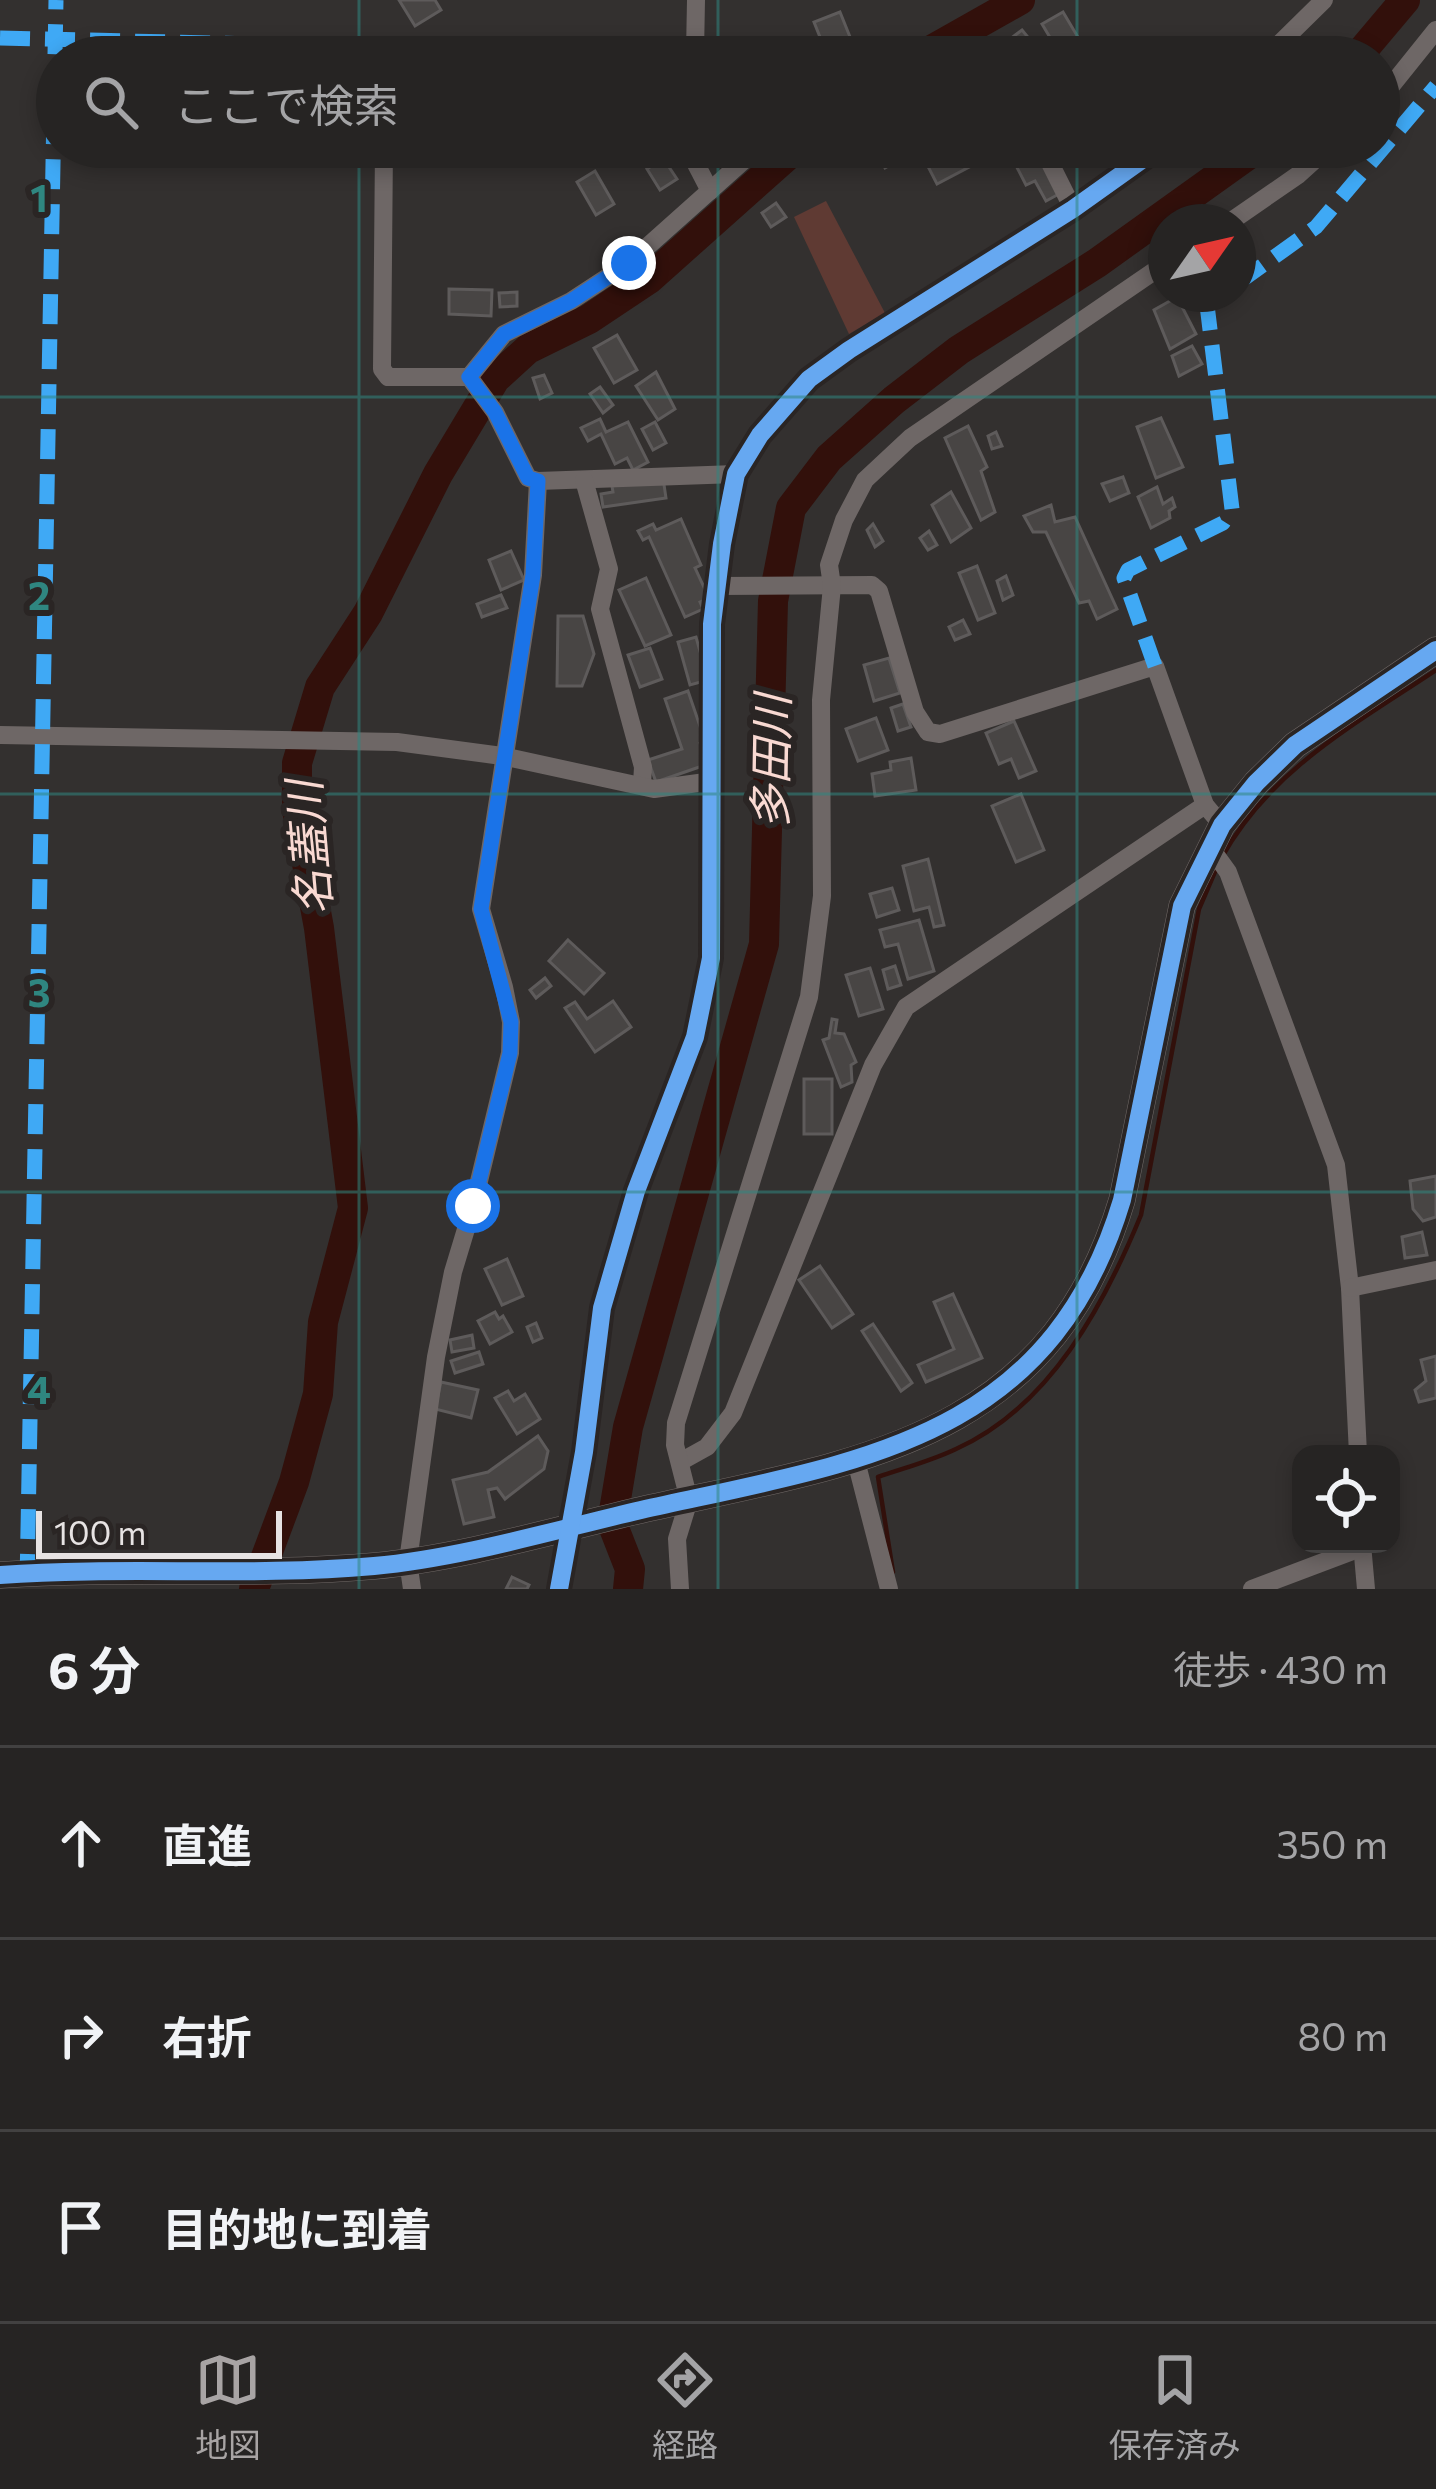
<!DOCTYPE html>
<html lang="ja">
<head>
<meta charset="utf-8">
<style>
  body { margin:0; font-family:Commissioner,"Noto Sans JP",sans-serif; background:#2e2c2b; color:#f1f3f6 }
  .controls { position:absolute; right:36px; bottom:36px; display:grid; overflow:hidden; border-radius:24px; box-shadow:0 6px 18px #0003 }
  .controls button { width:108px; height:108px; display:grid; place-items:center; padding:0; border:0; border-bottom:3px solid #424141; background:#262423; color:#f1f3f6; font:60px sans-serif }
  .compass { position:absolute; left:1148px; top:204px; width:108px; height:108px; border-radius:50%; background:#262423; box-shadow:0 6px 18px #0003; rotate:56deg }
  .scale { position:absolute; left:36px; bottom:30px; width:246px; box-sizing:border-box; padding-left:12px; border:6px solid #e7e3e3; border-top:0; font-size:33px; line-height:42px; white-space:nowrap; color:#e7e3e3; -webkit-text-stroke:9px #2a2524; paint-order:stroke }
  .stop { position:absolute; width:36px; height:36px; margin:-27px; border:9px solid #1a73e8; border-radius:50%; background:#fff }
  .stop.end { background:#1a73e8; border-color:#fff; box-shadow:0 3px 12px #0008 }
  .list { margin:0; padding:0; list-style:none }
  h2 { display:flex; justify-content:space-between; align-items:center; height:156px; margin:0; padding:0 48px; font-size:51px }
  h2 small { font-size:39px; font-weight:400; color:#a4a4a6 }
  .list li { display:grid; grid-template-columns:78px 1fr auto; gap:36px; align-items:center; box-sizing:border-box; height:192px; padding:0 48px; border-top:3px solid #424141 }
  .list b { display:block; font-size:45px; white-space:nowrap }
  .list em { font-size:39px; font-style:normal; color:#a4a4a6 }
  .icon { flex:none; width:66px; height:66px; fill:none; stroke:currentColor; stroke-width:2; stroke-linecap:round; stroke-linejoin:round }
  .map { position:relative; flex:none; width:1436px; height:1589px; overflow:hidden }
  .search { position:absolute; background:#262423; box-shadow:0 6px 18px #0003; left:36px; right:36px; top:36px; height:132px; display:flex; align-items:center; gap:30px; box-sizing:border-box; padding:0 42px; border-radius:66px; color:#a4a4a6; font-size:45px }
  .sheet { height:732px; background:#262423 }
  nav { display:flex; justify-content:space-around; align-items:center; box-sizing:border-box; height:168px; border-top:3px solid #424141; background:#262423; font-size:33px; color:#a4a4a6 }
  nav a { display:grid; justify-items:center; gap:6px }
  nav .on { color:#a8a4a4 }
  .map>svg:first-child { display:block }
  .green { fill:#5f3a33 }
  .lines { fill:none; stroke-linecap:round; stroke-linejoin:round }
  .stream { stroke:#32100b; stroke-width:4.5 }
  .river { stroke:#32100b; stroke-width:30 }
  .building { fill:#484544; stroke:#5e5b5b; stroke-width:3 }
  .street { stroke:#6e6766; stroke-width:18 }
  .secondary { stroke:#716a68; stroke-width:27 }
  .quiet { stroke:#3fa9f5; stroke-width:15; stroke-dasharray:30 15; stroke-linecap:butt }
  .cycleway-casing { stroke:#2a2524; stroke-width:26 }
  .cycleway { stroke:#66a8f1; stroke-width:18 }
  .route { stroke:#1a73e8; stroke-width:15 }
  .grid { fill:none; stroke:#2f8680; stroke-width:3; stroke-opacity:0.55 }
  .labels { text-anchor:middle; dominant-baseline:central; stroke-width:12; stroke-linejoin:round; paint-order:stroke }
  .water-label { font-size:45px; font-style:italic; fill:#f9d9d2; stroke:#2a2524 }
  .grid-label { font-size:39px; text-anchor:middle; font-weight:bold; fill:#2f8680; stroke:#2a2524; stroke-width:12; stroke-linejoin:round; paint-order:stroke }
</style>
</head>
<body>
<div class="map">
<svg width="1436" height="1589" viewBox="0 0 1436 1589">
  <rect width="100%" height="100%" fill="#33302f"/>
  <polygon class="green" points="826,201 885,313 849,334 794,217"/>
  <g class="lines">
    <g class="stream">
      <path d="M 1222,857 C 1270,770 1355,724 1436,670"/>
      <path d="M 893,1572 L 878,1477 C 904,1468 931,1461 956,1449 C 1050,1407 1104,1305 1141,1215 L 1199,909 L 1217,867"/>
    </g>
    <g class="river">
      <polyline points="919,57 1020,0"/>
      <polyline points="1357,57 1405,0"/>
      <polyline points="254,1589 294,1482 318,1394 323,1322 353,1208 319,928 297,810 297,763 320,687 368,613 438,474 495,379 528,349 589,319 649,279 797,147"/>
      <polyline points="628,1589 630,1569 612,1523 628,1427 764,944 773,601 791,508 829,458 894,400 959,350 1097,263 1259,147"/>
    </g>
  </g>
  <g class="building">
    <polygon points="399,0 435,0 441,10 415,26"/>
    <polygon points="840,12 854,47 828,57 814,22"/>
    <polygon points="1063,12 1082,44 1061,56 1042,24"/>
    <polygon points="1022,30 1031,41 1019,50 1010,39"/>
    <polygon points="874,147 903,147 908,155 885,168"/>
    <polygon points="918,147 961,147 971,166 937,184"/>
    <polygon points="1014,147 1034,147 1059,194 1046,201 1035,181 1026,185 1008,150"/>
    <polygon points="663,158 677,179 660,190 647,169"/>
    <polygon points="595,171 614,204 596,215 577,182"/>
    <polygon points="776,203 786,217 771,227 762,213"/>
    <polygon points="449,289 492,290 491,316 449,314"/>
    <polygon points="517,292 517,306 500,307 499,293"/>
    <polygon points="1177,297 1196,334 1170,349 1154,310"/>
    <polygon points="617,335 637,370 614,383 594,348"/>
    <polygon points="1192,346 1202,364 1179,376 1172,356"/>
    <polygon points="656,372 675,409 658,420 636,386"/>
    <polygon points="544,375 552,393 540,399 533,378"/>
    <polygon points="600,387 613,405 603,413 590,394"/>
    <polygon points="1161,418 1183,467 1156,478 1137,427"/>
    <polygon points="600,419 606,432 628,422 648,462 633,470 627,458 615,464 601,434 588,441 581,428"/>
    <polygon points="655,422 666,443 653,450 642,429"/>
    <polygon points="968,426 987,467 981,471 995,512 981,520 945,438"/>
    <polygon points="996,432 1002,446 992,449 988,436"/>
    <polygon points="1123,477 1129,493 1110,501 1102,484"/>
    <polygon points="663,478 666,498 603,507 601,494 613,492 612,486"/>
    <polygon points="1157,487 1163,504 1172,498 1175,507 1169,511 1170,518 1151,528 1138,497"/>
    <polygon points="951,492 971,528 951,542 932,505"/>
    <polygon points="1051,505 1055,522 1075,517 1117,609 1097,619 1089,601 1079,603 1046,532 1033,532 1024,516"/>
    <polygon points="681,519 701,565 695,568 709,598 700,602 703,609 685,617 649,537 643,540 638,531 653,524 656,530"/>
    <polygon points="873,524 883,541 875,547 867,530"/>
    <polygon points="929,531 937,545 928,550 920,538"/>
    <polygon points="511,551 524,580 501,590 489,560"/>
    <polygon points="977,566 995,613 978,620 959,573"/>
    <polygon points="1006,576 1013,595 1003,600 997,581"/>
    <polygon points="646,578 671,635 645,646 619,590"/>
    <polygon points="501,595 507,608 482,617 477,604"/>
    <polygon points="558,616 583,616 594,654 582,686 557,686"/>
    <polygon points="963,620 970,634 955,640 949,627"/>
    <polygon points="696,637 708,680 690,685 678,642"/>
    <polygon points="650,648 662,679 640,687 628,655"/>
    <polygon points="889,658 900,693 874,701 864,665"/>
    <polygon points="688,691 705,741 700,743 708,764 656,782 648,760 682,749 665,699"/>
    <polygon points="903,704 911,727 898,731 891,708"/>
    <polygon points="876,718 888,750 858,761 846,729"/>
    <polygon points="1014,721 1036,771 1019,778 1011,759 999,764 986,733"/>
    <polygon points="911,758 916,790 875,796 872,774 891,770 890,762"/>
    <polygon points="1021,794 1044,850 1016,862 992,806"/>
    <polygon points="928,859 944,925 934,927 929,907 914,911 903,866"/>
    <polygon points="892,888 899,910 877,917 870,894"/>
    <polygon points="919,920 934,971 908,979 898,944 885,947 880,930"/>
    <polygon points="568,940 604,973 584,994 549,961"/>
    <polygon points="895,966 901,985 888,989 883,970"/>
    <polygon points="870,968 883,1009 859,1016 846,975"/>
    <polygon points="545,978 551,986 536,998 530,990"/>
    <polygon points="613,1001 631,1027 595,1052 565,1008 575,1002 587,1019"/>
    <polygon points="832,1019 837,1020 835,1033 844,1034 856,1062 851,1065 852,1082 841,1087 823,1040 829,1038"/>
    <rect x="804" y="1079" width="28" height="55"/>
    <polygon points="1436,1176 1436,1217 1423,1221 1413,1209 1410,1181"/>
    <polygon points="1422,1232 1427,1255 1405,1258 1402,1237"/>
    <polygon points="507,1259 523,1296 502,1305 485,1269"/>
    <polygon points="820,1266 853,1314 832,1328 799,1280"/>
    <polygon points="953,1294 982,1358 926,1382 918,1365 954,1349 934,1302"/>
    <polygon points="495,1312 499,1319 503,1316 512,1332 490,1344 478,1321"/>
    <polygon points="536,1323 542,1338 533,1342 527,1327"/>
    <polygon points="873,1324 912,1383 901,1391 862,1331"/>
    <polygon points="472,1335 474,1348 452,1352 450,1340"/>
    <polygon points="479,1352 483,1364 455,1373 451,1361"/>
    <polygon points="1436,1356 1436,1398 1419,1402 1415,1390 1426,1381 1421,1360"/>
    <polygon points="441,1382 478,1390 471,1418 435,1409"/>
    <polygon points="508,1391 514,1401 525,1394 540,1419 517,1434 495,1398"/>
    <polygon points="538,1436 548,1451 544,1469 505,1499 497,1488 488,1490 494,1517 464,1524 453,1480 488,1472"/>
    <polygon points="512,1577 529,1585 527,1589 506,1589"/>
  </g>
  <g class="lines">
    <g class="street">
      <polyline points="385,57 386,47 695,53 696,0"/>
      <polyline points="1266,57 1324,0"/>
      <polyline points="1379,101 1436,30"/>
      <polyline points="384,147 382,369 388,377 469,377 495,412 528,478 538,481 736,474"/>
      <polyline points="694,147 696,164 710,191"/>
      <polyline points="1042,147 1073,209"/>
      <polyline points="1230,222 1298,175 1329,147"/>
      <polyline points="469,377 504,334 571,301 629,263 759,147"/>
      <polyline points="584,480 609,569 600,609 643,767 642,784"/>
      <polyline points="717,586 872,585 879,591 915,712 928,732 940,734 1155,666 1205,805"/>
      <polyline points="0,735 397,742 502,756 654,789 713,781"/>
      <polyline points="1210,847 1228,872 1336,1165 1350,1288 1358,1454"/>
      <polyline points="1350,1288 1436,1270"/>
      <polyline points="856,1461 889,1589"/>
      <polyline points="680,1462 707,1447 733,1413 873,1065 906,1007 1205,805 1222,825"/>
      <polyline points="1362,1544 1366,1589"/>
      <polyline points="412,1589 408,1561 436,1357 453,1272 473,1206 510,1053 511,1022 504,987 481,909 533,575 538,481"/>
      <polyline points="559,1589 584,1452 602,1308 636,1191 695,1037 711,958 712,624 722,544 736,474 760,435 809,379 849,350 1073,209 1160,147"/>
      <polyline points="680,1589 677,1539 689,1500 675,1445 676,1423 809,997 822,896 821,700 832,586 829,565 844,520 865,480 910,438 1166,263"/>
      <polyline points="1252,1589 1363,1547"/>
    </g>
    <path class="secondary" d="M 0,1575 C 124,1566 249,1577 374,1566 C 461,1558 555,1530 641,1510 C 855,1462 1049,1443 1122,1200 L 1182,906 L 1222,825 L 1256,783 L 1295,745 L 1436,650"/>
    <g class="quiet">
      <polyline points="0,38 386,47"/>
      <polyline points="1238,283 1316,227 1436,86"/>
      <polyline points="1155,666 1124,578 1128,570 1223,523 1232,509 1207,305 1213,294"/>
      <polyline points="27,1584 56,0"/>
    </g>
    <defs>
      <g id="cycleway">
        <path d="M 0,1575 C 124,1566 249,1577 374,1566 C 461,1558 555,1530 641,1510 C 855,1462 1049,1443 1122,1200 L 1182,906 L 1222,825 L 1256,783 L 1295,745 L 1436,650"/>
        <polyline points="559,1589 584,1452 602,1308 636,1191 695,1037 711,958 712,624 722,544 736,474 760,435 809,379 849,350 1073,209 1160,147"/>
      </g>
    </defs>
    <use href="#cycleway" class="cycleway-casing"/>
    <use href="#cycleway" class="cycleway"/>
  </g>
  <g class="lines">
    <polyline class="route" points="473,1206 510,1053 511,1022 481,909 533,575 538,481 528,478 495,412 469,377 504,334 571,301 629,263"/>
  </g>
  <path class="grid" d="M 359,0 L 359,57M 718,0 L 718,57M 1077,0 L 1077,57M 359,147 L 359,1589M 718,147 L 718,1589M 1077,147 L 1077,1589M 0,397 L 1436,397M 0,794 L 1436,794M 0,1192 L 1436,1192"/>
  <g class="labels">
    <g class="water-label">
      <text transform="translate(769 762) rotate(-89)">多田川</text>
      <text transform="translate(307 848) rotate(-95)">名蓋川</text>
    </g>
  </g>
  <g class="grid-label">
    <text x="39" y="212">1</text>
    <text x="39" y="610">2</text>
    <text x="39" y="1007">3</text>
    <text x="39" y="1404">4</text>
  </g>
</svg>
<div class="controls">
<button><svg class="icon" aria-label="locate" viewBox="0 0 24 24"><circle cx="12" cy="12" r="6"/><path d="M12 2v4M12 18v4M2 12h4M18 12h4"/></svg></button>
</div>
<svg class="compass" viewBox="-18 -18 36 36"><path d="M0-13l5 13h-10z" fill="#e53935"/><path d="M0 13l5-13h-10z" fill="#a4a4a6"/></svg>
<div class="scale">100 m</div>
<div class="stop" style="left:473px;top:1206px"></div>
<div class="stop end" style="left:629px;top:263px"></div>
<div class="search"><svg class="icon" aria-label="search" viewBox="0 0 24 24"><circle cx="10" cy="10" r="6"/><path d="M15 15l6 6"/></svg>ここで検索</div>
</div>
<section class="sheet">
<h2>6 分<small>徒歩 · 430 m</small></h2>
<ul class="list">
<li><svg class="icon" aria-label="ahead" viewBox="0 0 24 24"><path d="M12 20V5M6 11l6-6 6 6"/></svg><div><b>直進</b></div><em>350 m</em></li>
<li><svg class="icon" aria-label="right" viewBox="0 0 24 24"><path d="M7 20v-9h11M14 6l5 5-5 5"/></svg><div><b>右折</b></div><em>80 m</em></li>
<li><svg class="icon" aria-label="arrive" viewBox="0 0 24 24"><path d="M6 21V4h12l-3 4 3 4H6"/></svg><div><b>目的地に到着</b></div></li>
</ul>
</section>
<nav>
<a class="on"><svg class="icon" aria-label="map" viewBox="0 0 24 24"><path d="M3 6l6-2 6 2 6-2v14l-6 2-6-2-6 2zM9 4v14M15 6v14"/></svg>地図</a>
<a><svg class="icon" aria-label="directions" viewBox="0 0 24 24"><path d="M12 3l9 9-9 9-9-9zM9 14v-3h6M13 9l2 2-2 2"/></svg>経路</a>
<a><svg class="icon" aria-label="saved" viewBox="0 0 24 24"><path d="M7 4h10v16l-5-4-5 4z"/></svg>保存済み</a>
</nav>
</body>
</html>
